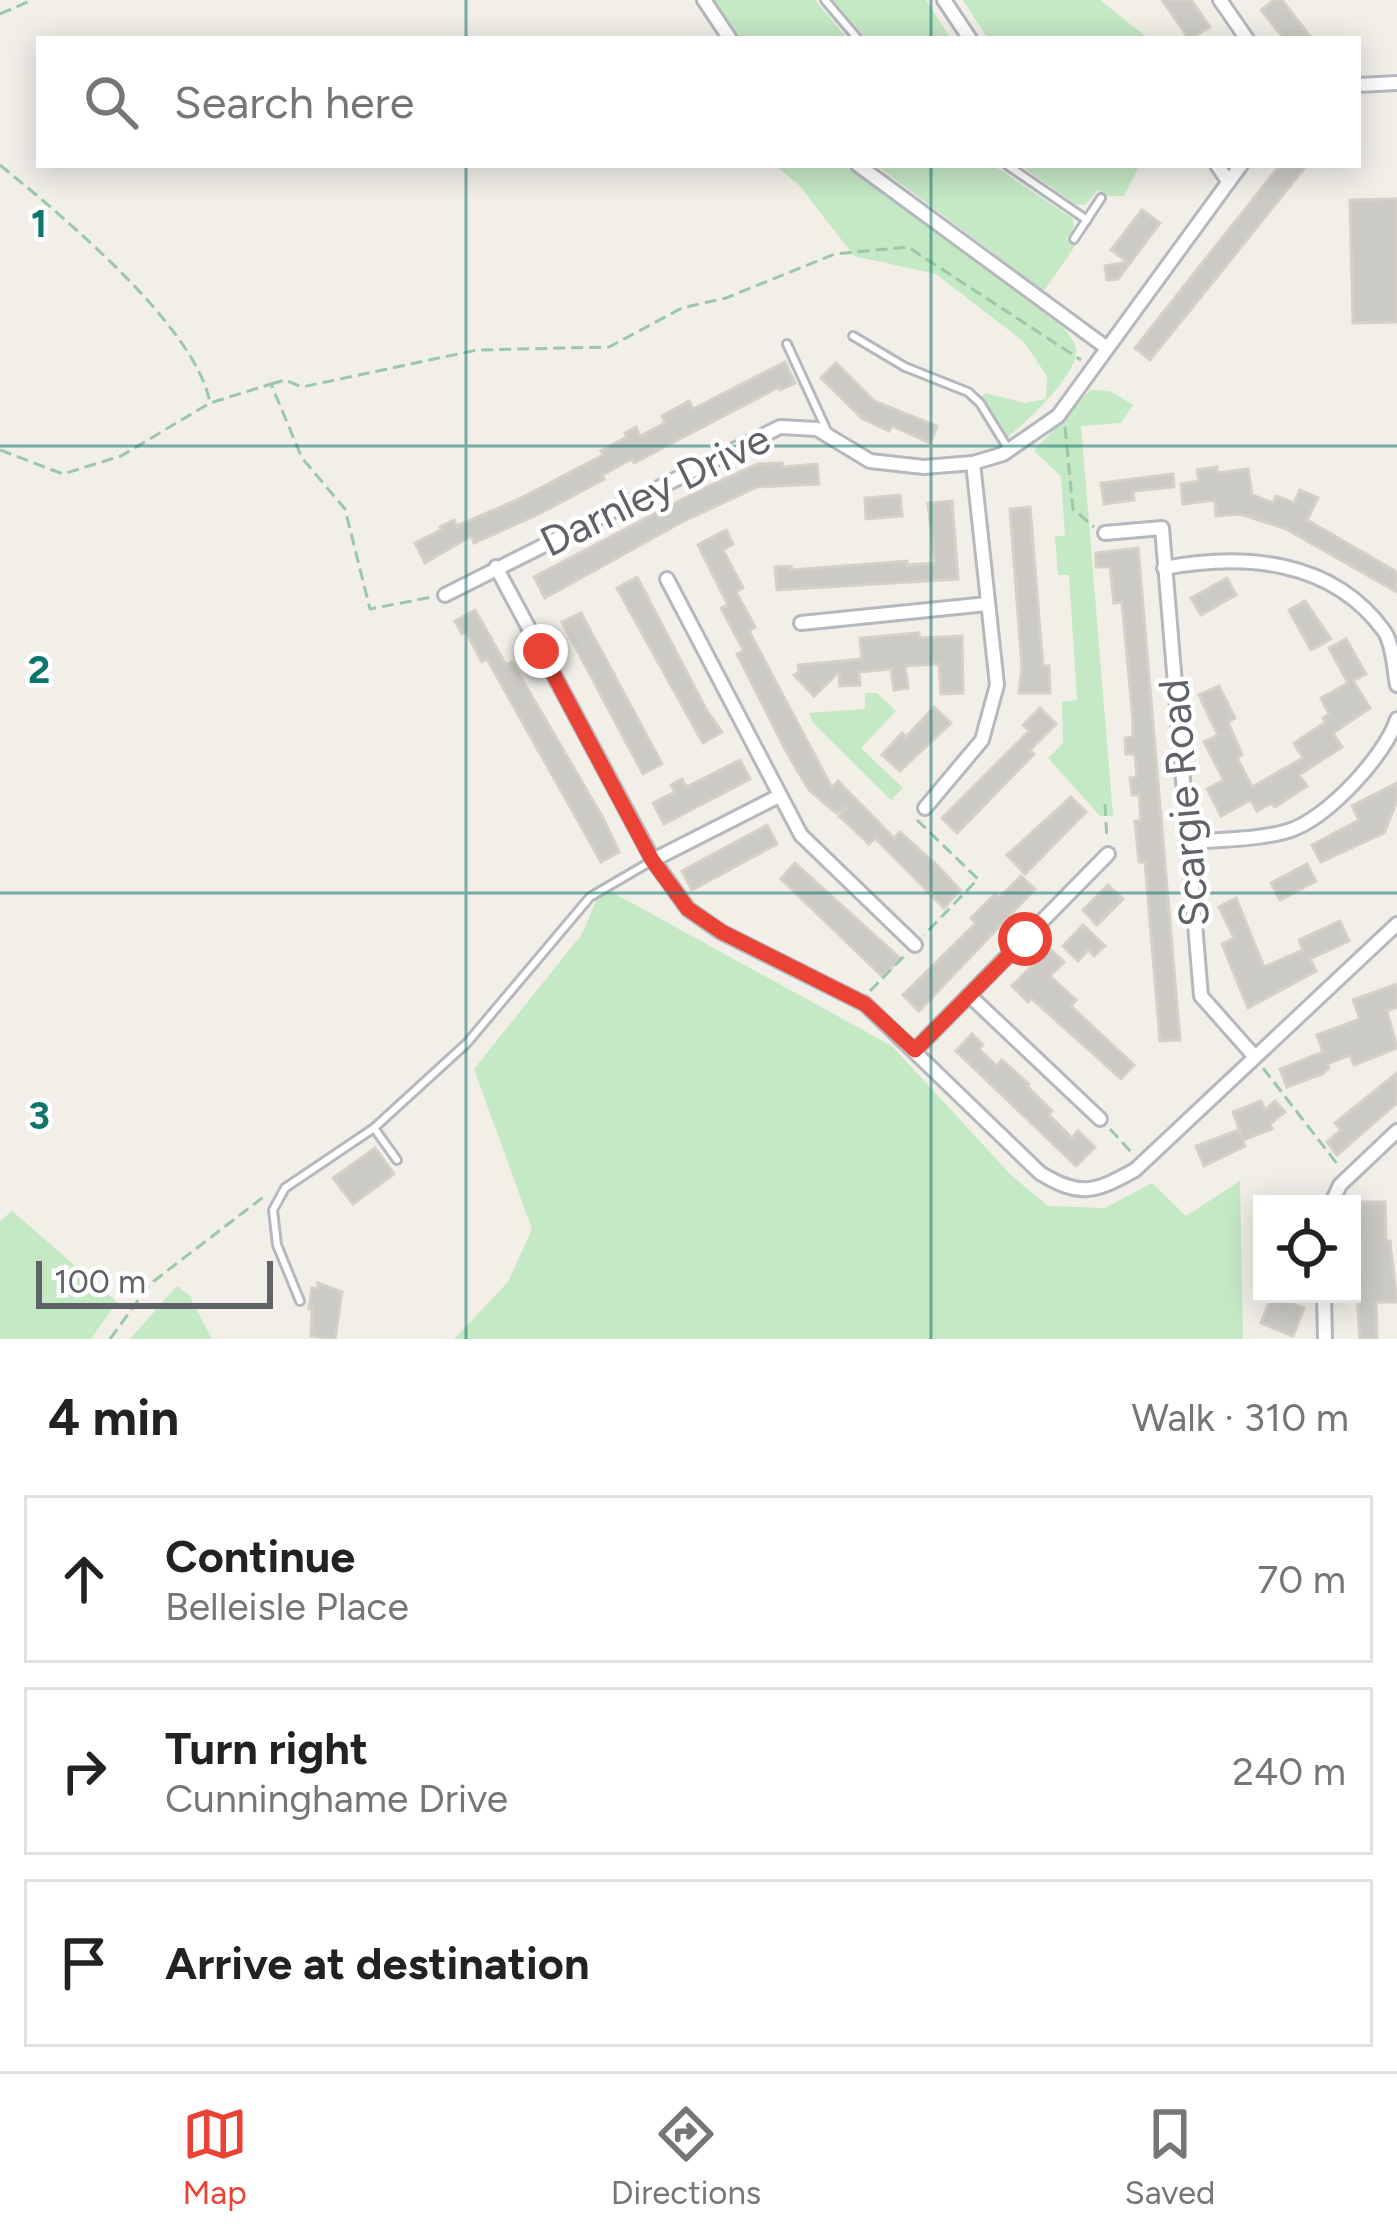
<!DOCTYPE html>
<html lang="en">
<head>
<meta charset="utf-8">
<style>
  body { margin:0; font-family:Figtree,sans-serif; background:#f2f2f2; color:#222 }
  .controls { position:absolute; right:36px; bottom:36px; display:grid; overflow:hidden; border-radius:0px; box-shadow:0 6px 30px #0003 }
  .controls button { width:108px; height:108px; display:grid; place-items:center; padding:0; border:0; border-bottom:3px solid #e0e0e0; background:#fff; color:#222; font:60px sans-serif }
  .scale { position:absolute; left:36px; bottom:30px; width:237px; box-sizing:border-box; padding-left:12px; border:6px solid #5f6368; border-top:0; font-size:33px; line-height:42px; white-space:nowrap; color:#5f6368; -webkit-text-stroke:9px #fff; paint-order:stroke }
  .stop { position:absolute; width:36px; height:36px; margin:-27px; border:9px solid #ea4335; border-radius:50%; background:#fff }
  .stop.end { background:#ea4335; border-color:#fff; box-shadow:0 3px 12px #0008 }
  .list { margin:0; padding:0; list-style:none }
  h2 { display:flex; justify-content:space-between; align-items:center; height:156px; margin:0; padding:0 48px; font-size:51px }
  h2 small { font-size:39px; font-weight:400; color:#767676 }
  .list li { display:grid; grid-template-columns:78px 1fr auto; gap:36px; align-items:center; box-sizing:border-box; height:168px; margin:0 24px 24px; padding:0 24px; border:3px solid #e0e0e0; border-radius:0px }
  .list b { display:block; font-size:45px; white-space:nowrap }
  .list p { margin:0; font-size:39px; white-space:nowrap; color:#767676 }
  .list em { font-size:39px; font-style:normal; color:#767676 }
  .icon { flex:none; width:66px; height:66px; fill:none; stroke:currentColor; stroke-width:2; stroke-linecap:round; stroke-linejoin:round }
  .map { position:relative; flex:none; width:1397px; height:1339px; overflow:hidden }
  .search { position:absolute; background:#fff; box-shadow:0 6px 30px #0003; left:36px; right:36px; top:36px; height:132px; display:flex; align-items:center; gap:30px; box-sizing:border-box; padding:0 42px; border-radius:0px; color:#767676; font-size:45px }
  .sheet { height:732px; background:#fff }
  nav { display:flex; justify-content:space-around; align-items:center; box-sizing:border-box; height:168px; border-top:3px solid #e0e0e0; background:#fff; font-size:33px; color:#767676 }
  nav a { display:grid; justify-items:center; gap:6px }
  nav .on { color:#ea4335 }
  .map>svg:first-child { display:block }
  .green { fill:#c5e8c5 }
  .building { fill:#cccac5; stroke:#d6d1c6; stroke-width:3 }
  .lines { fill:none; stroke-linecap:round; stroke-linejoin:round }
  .lane-casing { stroke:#b5b8bc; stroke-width:12 }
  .street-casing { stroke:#b5b8bc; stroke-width:18 }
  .path { stroke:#9cc7a9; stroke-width:3; stroke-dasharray:12 6; stroke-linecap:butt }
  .lane { stroke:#fff; stroke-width:6 }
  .street { stroke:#fff; stroke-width:12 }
  .route { stroke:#ea4335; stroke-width:15 }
  .grid { fill:none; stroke:#0f766e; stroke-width:3; stroke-opacity:0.55 }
  .labels { text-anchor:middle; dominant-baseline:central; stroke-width:9; stroke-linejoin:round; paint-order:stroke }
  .street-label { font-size:42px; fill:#5f6368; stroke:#fff }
  .grid-label { font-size:39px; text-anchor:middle; font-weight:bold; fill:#0f766e; stroke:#fff; stroke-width:9; stroke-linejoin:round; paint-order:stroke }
</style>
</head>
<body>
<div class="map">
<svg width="1397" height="1339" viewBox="0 0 1397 1339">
  <rect width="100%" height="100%" fill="#f1efe8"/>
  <g class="green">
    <polygon points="714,0 815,0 848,39 741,39"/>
    <polygon points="833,0 926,0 951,39 867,39"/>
    <polygon points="963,0 1100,0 1149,39 988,39"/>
    <path d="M 775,165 L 844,165 L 1063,327 C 1069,336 1077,343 1076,354 C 1073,379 1025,424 1005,439 L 980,398 L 985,393 L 1025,403 L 1046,399 L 1047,376 L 1024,342 L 936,274 L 854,256 L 799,185 Z"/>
    <polygon points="876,165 993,165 1073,219 1074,227 1066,239 1075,246 1044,291"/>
    <polygon points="1020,165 1140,165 1124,196 1107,196 1098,190 1085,205 1075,204"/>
    <polygon points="1090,390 1110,391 1133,405 1121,423 1081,426 1113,816 1100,816 1048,758 1063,743 1062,702 1077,700 1069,575 1058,575 1055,537 1065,535 1061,476 1034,451"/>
    <polygon points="865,693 877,693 896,711 861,748 903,788 891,800 813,723 809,713 865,709"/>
    <polygon points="610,891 892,1046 1011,1175 1048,1206 1105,1208 1152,1183 1186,1216 1240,1181 1243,1339 454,1339 508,1282 532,1229 474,1069 582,934 596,901"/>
    <polygon points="12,1211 117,1302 91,1339 0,1339 0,1221"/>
    <polygon points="177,1286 189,1295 212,1339 130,1339"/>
  </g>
  <g class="building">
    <polygon points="1162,0 1191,0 1210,27 1189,39"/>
    <polygon points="1274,0 1282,0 1312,39 1284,39 1261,10"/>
    <polygon points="1280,165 1307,165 1150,360 1135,348"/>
    <polygon points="1397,199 1397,322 1353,323 1350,200"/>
    <polygon points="1142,210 1160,223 1118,279 1107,280 1105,266 1128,262 1111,250"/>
    <polygon points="785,362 795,383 780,390 779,387 634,463 632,459 602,475 604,479 541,513 474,543 471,536 425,563 415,543 441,530 440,527 454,520 457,526 519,499 603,455 601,451 627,437 625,433 636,427 640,436 665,423 662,416 689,401 693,409"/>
    <polygon points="836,363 874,401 937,426 930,443 892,426 889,431 863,419 821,378"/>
    <polygon points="782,463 783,467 817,464 819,484 757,487 680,523 545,598 534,577 702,489 758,464"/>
    <polygon points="1217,467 1217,473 1248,469 1252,495 1273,503 1276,496 1294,503 1300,490 1318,498 1307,520 1397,572 1397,592 1286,529 1240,514 1216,516 1215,500 1183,504 1181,484 1199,481 1197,470"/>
    <polygon points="1173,474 1174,487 1133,491 1134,500 1104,504 1101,483"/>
    <polygon points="900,495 902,516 866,519 865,498"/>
    <polygon points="952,501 958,579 777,590 775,567 791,566 791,570 907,561 907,565 935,563 928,503"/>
    <polygon points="1030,507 1043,666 1049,666 1050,693 1019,693 1022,667 1010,509"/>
    <polygon points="726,530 733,544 723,550 743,588 736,592 755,627 749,631 832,788 838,781 894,838 900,832 940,868 960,890 944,908 875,838 869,844 839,816 848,807 836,813 809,790 786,751 737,654 744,651 721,608 728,605 698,545"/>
    <polygon points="1138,548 1180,1040 1160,1041 1145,862 1139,862 1135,821 1141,821 1139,795 1132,795 1130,778 1137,777 1135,754 1126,754 1125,738 1133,737 1133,720 1122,602 1114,603 1110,567 1096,567 1096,553"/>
    <polygon points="637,577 707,711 722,732 703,743 617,588"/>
    <polygon points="1227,578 1236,595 1201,615 1191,598"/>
    <polygon points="1305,601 1331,639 1311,650 1289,610"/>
    <polygon points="475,610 506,665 512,662 603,818 619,852 601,862 487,659 482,662 466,632 462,634 455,621"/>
    <polygon points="581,613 662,764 643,774 562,622"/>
    <polygon points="919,633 919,638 962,636 963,693 941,694 939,664 905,666 908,688 894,690 891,669 859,672 860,685 840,686 839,672 814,696 794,675 799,672 798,665 862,659 860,638"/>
    <polygon points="1346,639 1366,674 1353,681 1370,708 1333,733 1342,747 1299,775 1307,786 1275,807 1272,803 1257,811 1251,800 1221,816 1207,789 1224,780 1204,742 1218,735 1199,695 1219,686 1235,718 1228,722 1242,755 1237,758 1252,787 1303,758 1294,743 1326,722 1323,718 1329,714 1321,698 1348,683 1329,648"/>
    <polygon points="934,707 951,723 900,771 882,755 902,733 906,737"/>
    <polygon points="1040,708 1056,724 1030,750 1034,754 957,833 942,818 1029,731 1023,725"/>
    <polygon points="740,760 750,779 664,824 653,803 675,792 671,785 682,779 686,787"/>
    <polygon points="1397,783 1397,801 1384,833 1321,862 1312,845 1359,820 1352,806"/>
    <polygon points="1071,797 1086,812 1025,874 1007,855"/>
    <polygon points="767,825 777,844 692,890 682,871"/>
    <polygon points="795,863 900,958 883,977 781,879"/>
    <polygon points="1307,864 1316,881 1280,900 1271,883"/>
    <polygon points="1021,876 1035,889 919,1011 903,995 976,923 971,918 995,894 999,898"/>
    <polygon points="1108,885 1123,899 1097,925 1083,910"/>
    <polygon points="1236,898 1264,967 1303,950 1299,940 1340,921 1349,941 1310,959 1316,971 1248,1008 1222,944 1234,938 1219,907"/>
    <polygon points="1083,925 1105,946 1094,956 1088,950 1078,961 1063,946"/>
    <polygon points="1049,948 1064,962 1050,976 1076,1000 1071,1006 1134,1065 1121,1079 1031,998 1028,1002 1012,986"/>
    <polygon points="1397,984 1397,1007 1387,1011 1397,1048 1354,1065 1350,1055 1327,1064 1329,1068 1322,1074 1287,1087 1280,1069 1323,1052 1317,1035 1360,1019 1353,1000"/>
    <polygon points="972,1034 983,1045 979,1049 997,1066 1002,1060 1029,1084 1027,1086 1052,1111 1049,1115 1072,1138 1078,1131 1095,1147 1076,1166 956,1051"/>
    <polygon points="1397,1073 1397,1103 1337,1155 1327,1142 1341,1130 1335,1123"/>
    <polygon points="1261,1101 1265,1110 1275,1101 1285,1112 1270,1124 1272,1129 1243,1140 1233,1112"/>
    <polygon points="1239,1130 1245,1146 1204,1166 1196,1146"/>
    <polygon points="375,1148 394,1174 353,1204 333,1178"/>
    <polygon points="1354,1202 1385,1202 1386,1241 1390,1241 1397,1302 1376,1302 1377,1339 1360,1339 1355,1270 1358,1224 1354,1224"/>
    <polygon points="318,1283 342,1292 335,1339 311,1336 312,1309 309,1309 312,1288 318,1289"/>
    <polygon points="1272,1296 1304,1308 1293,1336 1261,1323"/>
  </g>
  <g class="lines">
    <defs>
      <g id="lane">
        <polyline points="825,0 858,39"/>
        <polyline points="1007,165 1087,220"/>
        <polyline points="1074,239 1101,198"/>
        <polyline points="853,336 905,367 968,392 980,403 1009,450"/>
        <polyline points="787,344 828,433"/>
        <polyline points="374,1128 397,1160"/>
        <polyline points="300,1301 277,1245 273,1210 285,1188 374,1128 467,1043 590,897 650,862"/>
      </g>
      <g id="street">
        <polyline points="704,0 730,39"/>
        <polyline points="944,0 970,39"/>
        <polyline points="1220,0 1247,39"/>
        <polyline points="1358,85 1397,83"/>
        <polyline points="858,165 1107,348"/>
        <polyline points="1217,165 1228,181"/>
        <polyline points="1105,533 1162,528 1201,996 1255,1057"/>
        <path d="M 496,567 L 653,860 L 688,909 L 721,932 L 865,1004 L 1040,1173 C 1081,1198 1095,1192 1135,1170 L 1397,924"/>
        <path d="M 1164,568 C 1243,553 1332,559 1384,631 C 1393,644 1394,669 1397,685"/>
        <polyline points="667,579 801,835 915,945"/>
        <polyline points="445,595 780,427 817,429 870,461 924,467 973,463 1003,454 1058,416 1241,165"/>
        <polyline points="801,623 987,604"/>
        <polyline points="925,808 982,740 997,685 973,463"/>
        <path d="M 1186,843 C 1218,839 1257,840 1288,831 C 1327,819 1385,756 1397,719"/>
        <polyline points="653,860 779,796"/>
        <polyline points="969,995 1100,1119"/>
        <polyline points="915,1050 1108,854"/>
        <polyline points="1331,1204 1340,1185 1397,1131"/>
        <polyline points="1324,1294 1325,1339"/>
      </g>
    </defs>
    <use href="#lane" class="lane-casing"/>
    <use href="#street" class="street-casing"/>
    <g class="path">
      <polyline points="0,14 32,0"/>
      <path d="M 0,165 C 60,214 196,326 210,403"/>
      <polyline points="271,384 285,380 302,387 477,350 609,347 682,308 726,298 835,254 908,247 1081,360"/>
      <polyline points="1065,427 1073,509 1094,527"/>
      <polyline points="0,450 63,474 121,456 210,403 271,384 302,458 345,509 370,609 432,597"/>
      <polyline points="1105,804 1107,840"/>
      <polyline points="917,820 978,879 924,935"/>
      <polyline points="870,991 905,955"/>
      <polyline points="1263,1068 1338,1165"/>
      <polyline points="1110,1129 1132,1153"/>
      <polyline points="110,1339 150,1284 266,1195"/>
    </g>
    <use href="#lane" class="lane"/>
    <use href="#street" class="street"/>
  </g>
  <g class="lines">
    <polyline class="route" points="541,651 652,860 688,909 722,932 865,1004 915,1050 1025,939"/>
  </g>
  <path class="grid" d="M 466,0 L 466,39M 931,0 L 931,39M 466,165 L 466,1339M 931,165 L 931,1339M 0,446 L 1397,446M 0,893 L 1397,893"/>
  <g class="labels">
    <g class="street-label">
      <text transform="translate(655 490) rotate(-26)">Darnley Drive</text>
      <text transform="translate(1184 803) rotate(-95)">Scargie Road</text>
    </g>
  </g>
  <g class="grid-label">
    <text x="39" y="237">1</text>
    <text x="39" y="683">2</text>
    <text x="39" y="1129">3</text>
  </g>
</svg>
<div class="controls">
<button><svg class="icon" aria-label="locate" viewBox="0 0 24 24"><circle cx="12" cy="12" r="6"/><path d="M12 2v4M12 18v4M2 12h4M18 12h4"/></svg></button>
</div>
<div class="scale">100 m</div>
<div class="stop" style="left:1025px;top:939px"></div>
<div class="stop end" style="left:541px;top:651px"></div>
<div class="search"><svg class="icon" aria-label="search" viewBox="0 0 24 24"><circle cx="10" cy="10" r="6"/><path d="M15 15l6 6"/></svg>Search here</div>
</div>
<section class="sheet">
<h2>4 min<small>Walk · 310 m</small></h2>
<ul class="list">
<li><svg class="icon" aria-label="ahead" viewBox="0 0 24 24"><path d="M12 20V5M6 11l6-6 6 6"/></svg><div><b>Continue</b><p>Belleisle Place</p></div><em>70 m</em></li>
<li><svg class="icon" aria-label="right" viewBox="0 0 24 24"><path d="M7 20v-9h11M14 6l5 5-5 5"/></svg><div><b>Turn right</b><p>Cunninghame Drive</p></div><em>240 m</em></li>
<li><svg class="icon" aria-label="arrive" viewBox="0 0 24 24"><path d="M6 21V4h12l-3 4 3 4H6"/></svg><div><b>Arrive at destination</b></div></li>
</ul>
</section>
<nav>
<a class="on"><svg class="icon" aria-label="map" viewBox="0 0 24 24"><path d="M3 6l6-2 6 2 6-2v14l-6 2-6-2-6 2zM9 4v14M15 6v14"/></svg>Map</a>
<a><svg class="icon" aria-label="directions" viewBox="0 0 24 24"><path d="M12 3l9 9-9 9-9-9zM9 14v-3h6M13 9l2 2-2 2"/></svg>Directions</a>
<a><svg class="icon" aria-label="saved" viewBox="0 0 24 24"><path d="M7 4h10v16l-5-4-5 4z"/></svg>Saved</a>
</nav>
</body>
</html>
